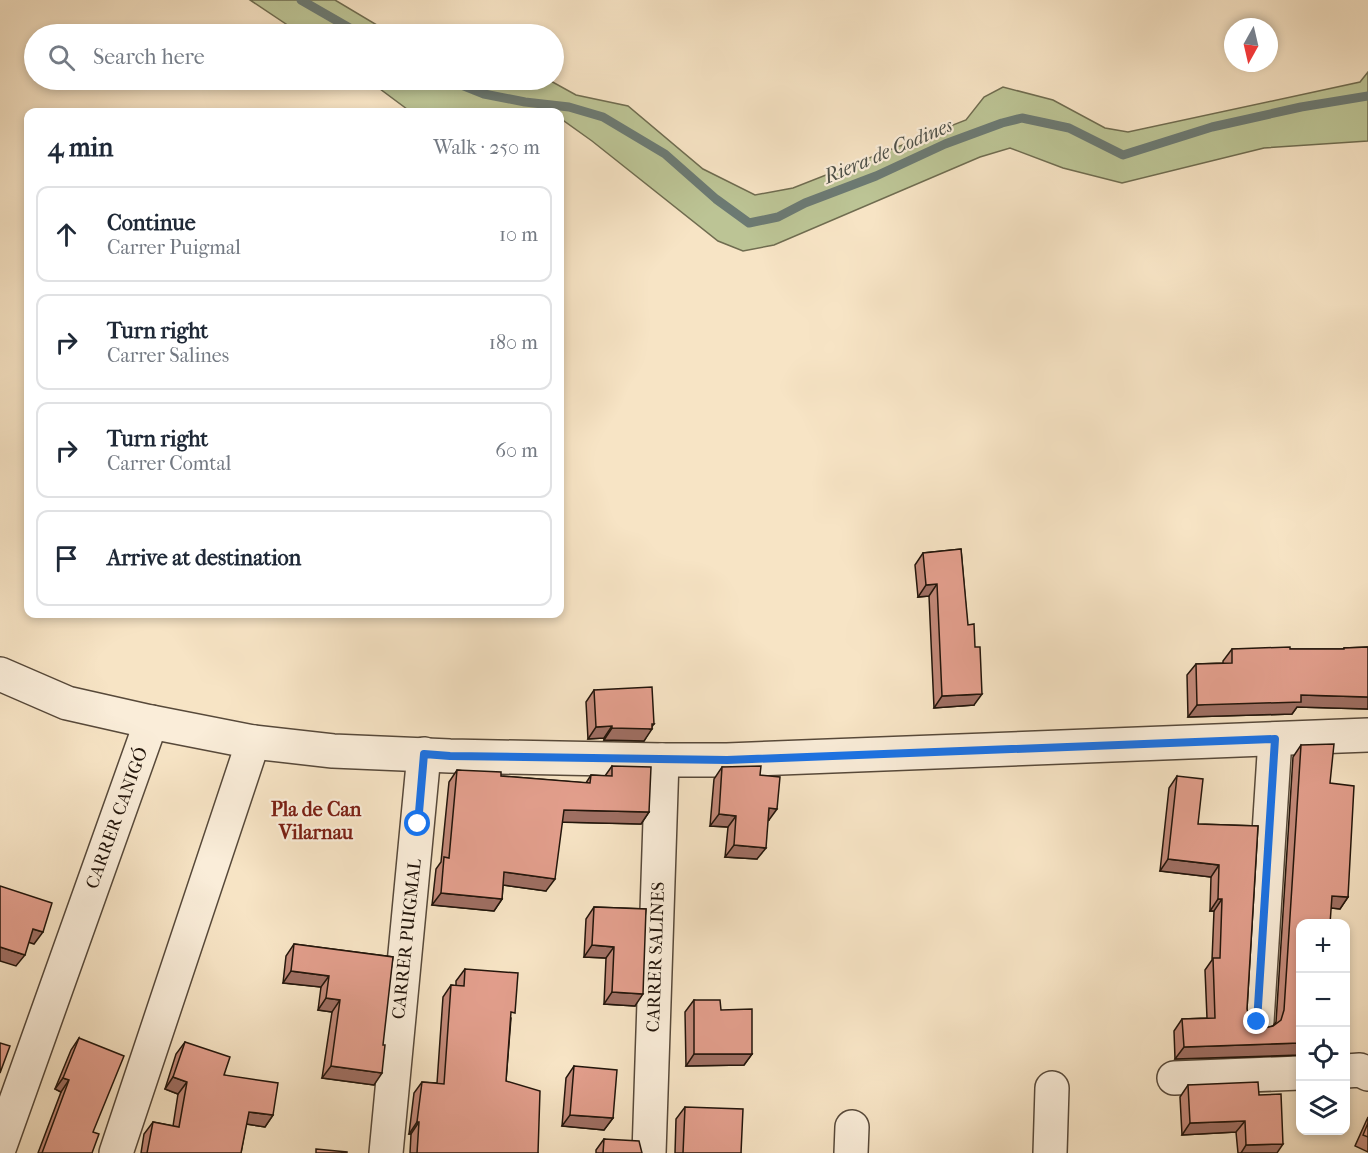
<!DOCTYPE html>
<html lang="en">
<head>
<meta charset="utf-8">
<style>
  body { margin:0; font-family:"IM FELL French Canon",serif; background:#f6f6f7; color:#1f2937 }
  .controls { position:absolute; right:18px; bottom:18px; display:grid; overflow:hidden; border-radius:12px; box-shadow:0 3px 9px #0003 }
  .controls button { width:54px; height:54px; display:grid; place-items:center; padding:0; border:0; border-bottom:2px solid #e0e1e3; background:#fff; color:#1f2937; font:30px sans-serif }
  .compass { position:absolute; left:1224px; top:18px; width:54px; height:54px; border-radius:50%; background:#fff; box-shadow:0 3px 9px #0003; rotate:188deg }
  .stop { position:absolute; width:18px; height:18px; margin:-14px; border:4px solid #1a73e8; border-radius:50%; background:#fff }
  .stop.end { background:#1a73e8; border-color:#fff; box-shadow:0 2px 6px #0008 }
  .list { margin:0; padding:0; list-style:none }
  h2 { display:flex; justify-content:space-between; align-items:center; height:78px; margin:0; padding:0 24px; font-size:26px }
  h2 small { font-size:20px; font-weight:400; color:#747a83 }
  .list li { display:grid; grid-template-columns:39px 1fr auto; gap:18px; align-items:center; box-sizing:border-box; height:96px; margin:0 12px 12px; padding:0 12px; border:2px solid #e0e1e3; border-radius:12px }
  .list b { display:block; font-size:22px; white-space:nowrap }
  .list p { margin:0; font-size:20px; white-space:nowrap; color:#747a83 }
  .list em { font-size:20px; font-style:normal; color:#747a83 }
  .icon { flex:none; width:33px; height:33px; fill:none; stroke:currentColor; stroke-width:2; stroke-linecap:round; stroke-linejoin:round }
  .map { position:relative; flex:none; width:1368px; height:1153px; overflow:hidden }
  .search { position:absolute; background:#fff; box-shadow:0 3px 9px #0003; left:24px; top:24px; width:540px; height:66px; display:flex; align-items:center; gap:15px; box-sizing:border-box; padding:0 21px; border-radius:33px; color:#747a83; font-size:22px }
  .panel { position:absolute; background:#fff; box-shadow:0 3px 9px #0003; left:24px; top:108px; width:540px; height:510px; border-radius:12px }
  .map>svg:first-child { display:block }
  .green { fill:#bcc495; stroke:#6f6c50; stroke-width:1.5 }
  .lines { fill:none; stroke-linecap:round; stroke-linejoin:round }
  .stream { stroke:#6c7a73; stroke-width:9 }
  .minor-casing { stroke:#57493a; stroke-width:36 }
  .minor { stroke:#faedd9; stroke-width:33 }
  .wall { fill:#c38979; stroke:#22150b; stroke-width:1.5 }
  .shaded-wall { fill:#9f6f63; stroke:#22150b; stroke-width:1.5 }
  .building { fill:#e39f8d; stroke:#22150b; stroke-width:1.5 }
  .route { stroke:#1a73e8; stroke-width:8 }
  .labels { text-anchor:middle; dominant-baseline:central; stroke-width:4.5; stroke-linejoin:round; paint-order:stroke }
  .street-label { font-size:18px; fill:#22150b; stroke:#faedd9 }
  .water-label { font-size:20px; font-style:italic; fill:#4d5048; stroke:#faedd9 }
  .neighbourhood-label { font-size:20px; font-weight:bold; fill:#7a1f14; stroke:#faedd9 }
</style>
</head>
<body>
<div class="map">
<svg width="1368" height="1153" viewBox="0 0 1368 1153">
  <rect width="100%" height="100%" fill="#f7e4c5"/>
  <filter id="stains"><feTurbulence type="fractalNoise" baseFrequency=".00333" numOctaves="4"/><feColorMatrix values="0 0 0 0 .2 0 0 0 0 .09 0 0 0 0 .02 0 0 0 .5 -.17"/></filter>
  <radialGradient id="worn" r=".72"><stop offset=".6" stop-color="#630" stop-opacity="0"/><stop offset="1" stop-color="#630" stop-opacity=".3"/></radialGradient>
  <g class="green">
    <polygon points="250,0 335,0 392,34 301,34"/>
    <polygon points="1368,72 1368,141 1264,148 1122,183 1063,168 1010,148 980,157 774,245 743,251 718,241 592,141 560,118 560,112 411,112 368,80 549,80 576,95 628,106 703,169 755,195 793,188 966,120 984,97 1003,87 1053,100 1105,128 1128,132 1360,82"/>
  </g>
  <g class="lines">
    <g class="stream">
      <polyline points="301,0 360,34"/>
      <polyline points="449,80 484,94 525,102 569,107 603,117 665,154 716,199 749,223 778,217 805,203 876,176 945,144 1002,123 1022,118 1069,128 1123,155 1212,127 1301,107 1368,96"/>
    </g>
    <defs>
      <g id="minor">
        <polyline points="0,674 67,703 151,722 253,742 333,751 450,756 662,760 727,760 1368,735"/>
        <polyline points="1257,1021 1275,739"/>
        <polyline points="1346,1071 1360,1070 1368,1074"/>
        <polyline points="1174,1078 1300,1073"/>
        <polyline points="0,1146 151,722"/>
        <polyline points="116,1153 253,742"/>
        <polyline points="386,1153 424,754"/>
        <polyline points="649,1153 662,760"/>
        <polyline points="851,1153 852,1127"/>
        <polyline points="1050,1153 1052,1088"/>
      </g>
    </defs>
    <use href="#minor" class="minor-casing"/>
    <use href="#minor" class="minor"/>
  </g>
  <g class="wall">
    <polygon points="961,549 974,705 934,708 929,596 918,597 915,565 923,553"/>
    <polygon points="1368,647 1368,709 1297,707 1292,714 1188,717 1187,675 1196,664 1223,663 1223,661 1232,649 1343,649 1344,648"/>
    <polygon points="594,690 652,727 644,741 604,740 604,738 588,739 586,702"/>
    <polygon points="1301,745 1330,783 1348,897 1340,909 1331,908 1300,924 1300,1055 1175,1059 1174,1031 1182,1019 1207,1018 1205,970 1212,960 1214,911 1210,911 1211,877 1160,871 1169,788 1177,776 1198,824 1258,826 1247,1009 1249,1018 1255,1025 1265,1028 1273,1026 1276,1022 1293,757"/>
    <polygon points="612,766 649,812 641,824 562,822 546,891 503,885 502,899 494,911 432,905 436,869 441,862 449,782 457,770 501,776 586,783 591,775 605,776"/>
    <polygon points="722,767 760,775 769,820 768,820 757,859 725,857 728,827 710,826 714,779"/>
    <polygon points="594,907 646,909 635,1006 604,1004 606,958 584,957 586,919"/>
    <polygon points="294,944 393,957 374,1085 322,1078 332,1012 318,1010 321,987 283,983 286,956"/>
    <polygon points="465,969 511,1018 506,1081 538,1153 410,1153 411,1134 409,1134 414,1093 422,1082 437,1083 443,997 451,985 456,986 456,981"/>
    <polygon points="694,1000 721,1010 752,1054 744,1065 686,1066 685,1012"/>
    <polygon points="79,1038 93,1132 92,1153 38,1153 61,1092 55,1089 71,1050"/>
    <polygon points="185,1042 273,1115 265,1127 246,1124 241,1153 141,1153 144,1134 153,1122 173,1126 178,1094 165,1089 176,1054"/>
    <polygon points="574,1066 613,1118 604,1130 562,1126 566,1078"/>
    <polygon points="1188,1085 1259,1095 1277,1153 1238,1153 1236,1132 1182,1135 1180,1097"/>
    <polygon points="685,1107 741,1153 675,1153 676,1119"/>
    <polygon points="1368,1117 1368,1152 1355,1146"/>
    <polygon points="604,1139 642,1153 596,1153 596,1150"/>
  </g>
  <g class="shaded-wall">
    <polygon points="937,584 929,596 918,597 926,585"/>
    <polygon points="982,694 974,705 934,708 942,696"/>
    <polygon points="1301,695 1368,697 1368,709 1297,707 1292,714 1188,717 1197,705"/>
    <polygon points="654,724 650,729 652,729 644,741 604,740 612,728"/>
    <polygon points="612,726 604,738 588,739 596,727"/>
    <polygon points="769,808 777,809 769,820 761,820"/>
    <polygon points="564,810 649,812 641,824 555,822"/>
    <polygon points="719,814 736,816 728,827 710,826"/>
    <polygon points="734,845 766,848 757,859 725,857"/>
    <polygon points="1168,859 1219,865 1211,877 1160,871"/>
    <polygon points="504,872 555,879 546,891 496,884"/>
    <polygon points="441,893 502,899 494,911 432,905"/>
    <polygon points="1332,896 1348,897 1340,909 1323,907"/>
    <polygon points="1218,899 1222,899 1214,911 1210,911"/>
    <polygon points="33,929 43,932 34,944 25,941"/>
    <polygon points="592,945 614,947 606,958 584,957"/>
    <polygon points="0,947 25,955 16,966 0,961"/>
    <polygon points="291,971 329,976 321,987 283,983"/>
    <polygon points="612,992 643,994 635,1006 604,1004"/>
    <polygon points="326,998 340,1000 332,1012 318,1010"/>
    <polygon points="1300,1043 1300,1055 1175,1059 1184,1047"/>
    <polygon points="694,1054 752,1054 744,1065 686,1066"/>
    <polygon points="331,1066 382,1073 374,1085 322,1078"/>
    <polygon points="173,1077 187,1082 178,1094 165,1089"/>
    <polygon points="63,1078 69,1080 61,1092 55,1089"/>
    <polygon points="249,1112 273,1115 265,1127 240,1123"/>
    <polygon points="570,1115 613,1118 604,1130 562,1126"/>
    <polygon points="1245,1121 1236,1132 1182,1135 1190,1123"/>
    <polygon points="417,1122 419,1122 411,1134 409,1134"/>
    <polygon points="1283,1144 1277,1153 1241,1153 1246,1145"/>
  </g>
  <g class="building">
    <polygon points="961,549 968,625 974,624 975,647 980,647 982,694 942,696 937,584 926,585 923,553"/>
    <polygon points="1290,647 1290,649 1344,649 1344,648 1368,647 1368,697 1301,695 1301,702 1197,705 1196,664 1232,663 1232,649"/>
    <polygon points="652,687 654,724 652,724 652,729 612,728 612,726 596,727 594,690"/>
    <polygon points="1334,744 1330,783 1354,786 1348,897 1332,896 1330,924 1300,924 1300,1043 1184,1047 1182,1019 1215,1018 1213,958 1220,958 1222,899 1218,899 1219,865 1168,859 1177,776 1203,779 1198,824 1258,826 1247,1009 1249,1018 1255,1025 1265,1028 1273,1026 1281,1020 1284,1010 1301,745"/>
    <polygon points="612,766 651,767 649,812 564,810 555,879 504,872 502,899 441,893 444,857 449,858 457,770 501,772 501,776 590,783 591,775 612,776"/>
    <polygon points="761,766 760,775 780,777 777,809 769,808 766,848 734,845 736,816 719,814 722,767"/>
    <polygon points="0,886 52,903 43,932 33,929 25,955 0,947"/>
    <polygon points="594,907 646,909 643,994 612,992 614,947 592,945"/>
    <polygon points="294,944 393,957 383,1045 385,1045 382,1073 331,1066 340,1000 326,998 329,976 291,971"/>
    <polygon points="465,969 518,973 515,1013 511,1012 506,1081 540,1091 538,1153 417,1153 419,1122 417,1122 422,1082 444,1084 451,985 464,986"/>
    <polygon points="694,1000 720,1000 721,1010 752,1009 752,1054 694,1054"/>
    <polygon points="79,1038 124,1056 93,1132 99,1134 92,1153 42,1153 69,1080 63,1078"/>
    <polygon points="185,1042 230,1057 224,1075 278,1083 273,1115 249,1112 241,1153 147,1153 153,1122 179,1127 187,1082 173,1077"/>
    <polygon points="0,1043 10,1046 0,1073"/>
    <polygon points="574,1066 617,1070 613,1118 570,1115"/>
    <polygon points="1258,1082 1259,1095 1281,1094 1283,1144 1246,1145 1245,1121 1190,1123 1188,1085"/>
    <polygon points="685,1107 743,1109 741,1153 683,1153"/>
    <polygon points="1368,1123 1368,1137 1363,1135"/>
    <polygon points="604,1139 639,1141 642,1153 603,1153"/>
    <polygon points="316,1149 347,1152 347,1153 316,1153"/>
  </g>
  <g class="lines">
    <polyline class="route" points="418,824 424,754 450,756 727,760 1275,739 1257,1022"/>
  </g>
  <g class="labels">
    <g class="street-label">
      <text transform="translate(117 818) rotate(-70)">CARRER CANIGÓ</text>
      <text transform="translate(407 939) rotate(-84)">CARRER PUIGMAL</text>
      <text transform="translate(656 957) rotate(-88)">CARRER SALINES</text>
    </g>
    <g class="water-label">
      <text transform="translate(888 151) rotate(-23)">Riera de Codines</text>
    </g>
    <g class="neighbourhood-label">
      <text x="316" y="809">Pla de Can<tspan x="316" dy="23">Vilarnau</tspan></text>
    </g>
  </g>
  <rect width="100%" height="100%" filter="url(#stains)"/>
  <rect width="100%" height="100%" fill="url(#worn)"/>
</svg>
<div class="controls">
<button>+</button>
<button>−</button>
<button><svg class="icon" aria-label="locate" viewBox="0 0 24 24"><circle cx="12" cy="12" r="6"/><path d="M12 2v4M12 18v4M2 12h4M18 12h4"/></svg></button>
<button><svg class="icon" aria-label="layers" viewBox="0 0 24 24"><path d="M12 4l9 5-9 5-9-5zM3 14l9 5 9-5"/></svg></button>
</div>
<svg class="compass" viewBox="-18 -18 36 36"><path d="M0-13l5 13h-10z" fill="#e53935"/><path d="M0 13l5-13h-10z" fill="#747a83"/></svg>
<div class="stop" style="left:418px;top:824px"></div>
<div class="stop end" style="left:1257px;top:1022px"></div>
<div class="search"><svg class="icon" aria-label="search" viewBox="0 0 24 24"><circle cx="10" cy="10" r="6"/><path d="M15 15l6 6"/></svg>Search here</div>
<section class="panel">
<h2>4 min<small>Walk · 250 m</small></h2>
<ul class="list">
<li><svg class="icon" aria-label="ahead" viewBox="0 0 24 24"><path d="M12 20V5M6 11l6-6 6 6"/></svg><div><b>Continue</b><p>Carrer Puigmal</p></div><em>10 m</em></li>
<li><svg class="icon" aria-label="right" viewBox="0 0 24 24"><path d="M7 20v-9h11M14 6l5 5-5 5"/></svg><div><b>Turn right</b><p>Carrer Salines</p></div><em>180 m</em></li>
<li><svg class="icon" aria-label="right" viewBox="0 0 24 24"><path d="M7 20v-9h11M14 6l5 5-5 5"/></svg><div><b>Turn right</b><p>Carrer Comtal</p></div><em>60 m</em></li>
<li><svg class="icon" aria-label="arrive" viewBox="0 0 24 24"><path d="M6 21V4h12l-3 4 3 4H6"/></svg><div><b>Arrive at destination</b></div></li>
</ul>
</section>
</div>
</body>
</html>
